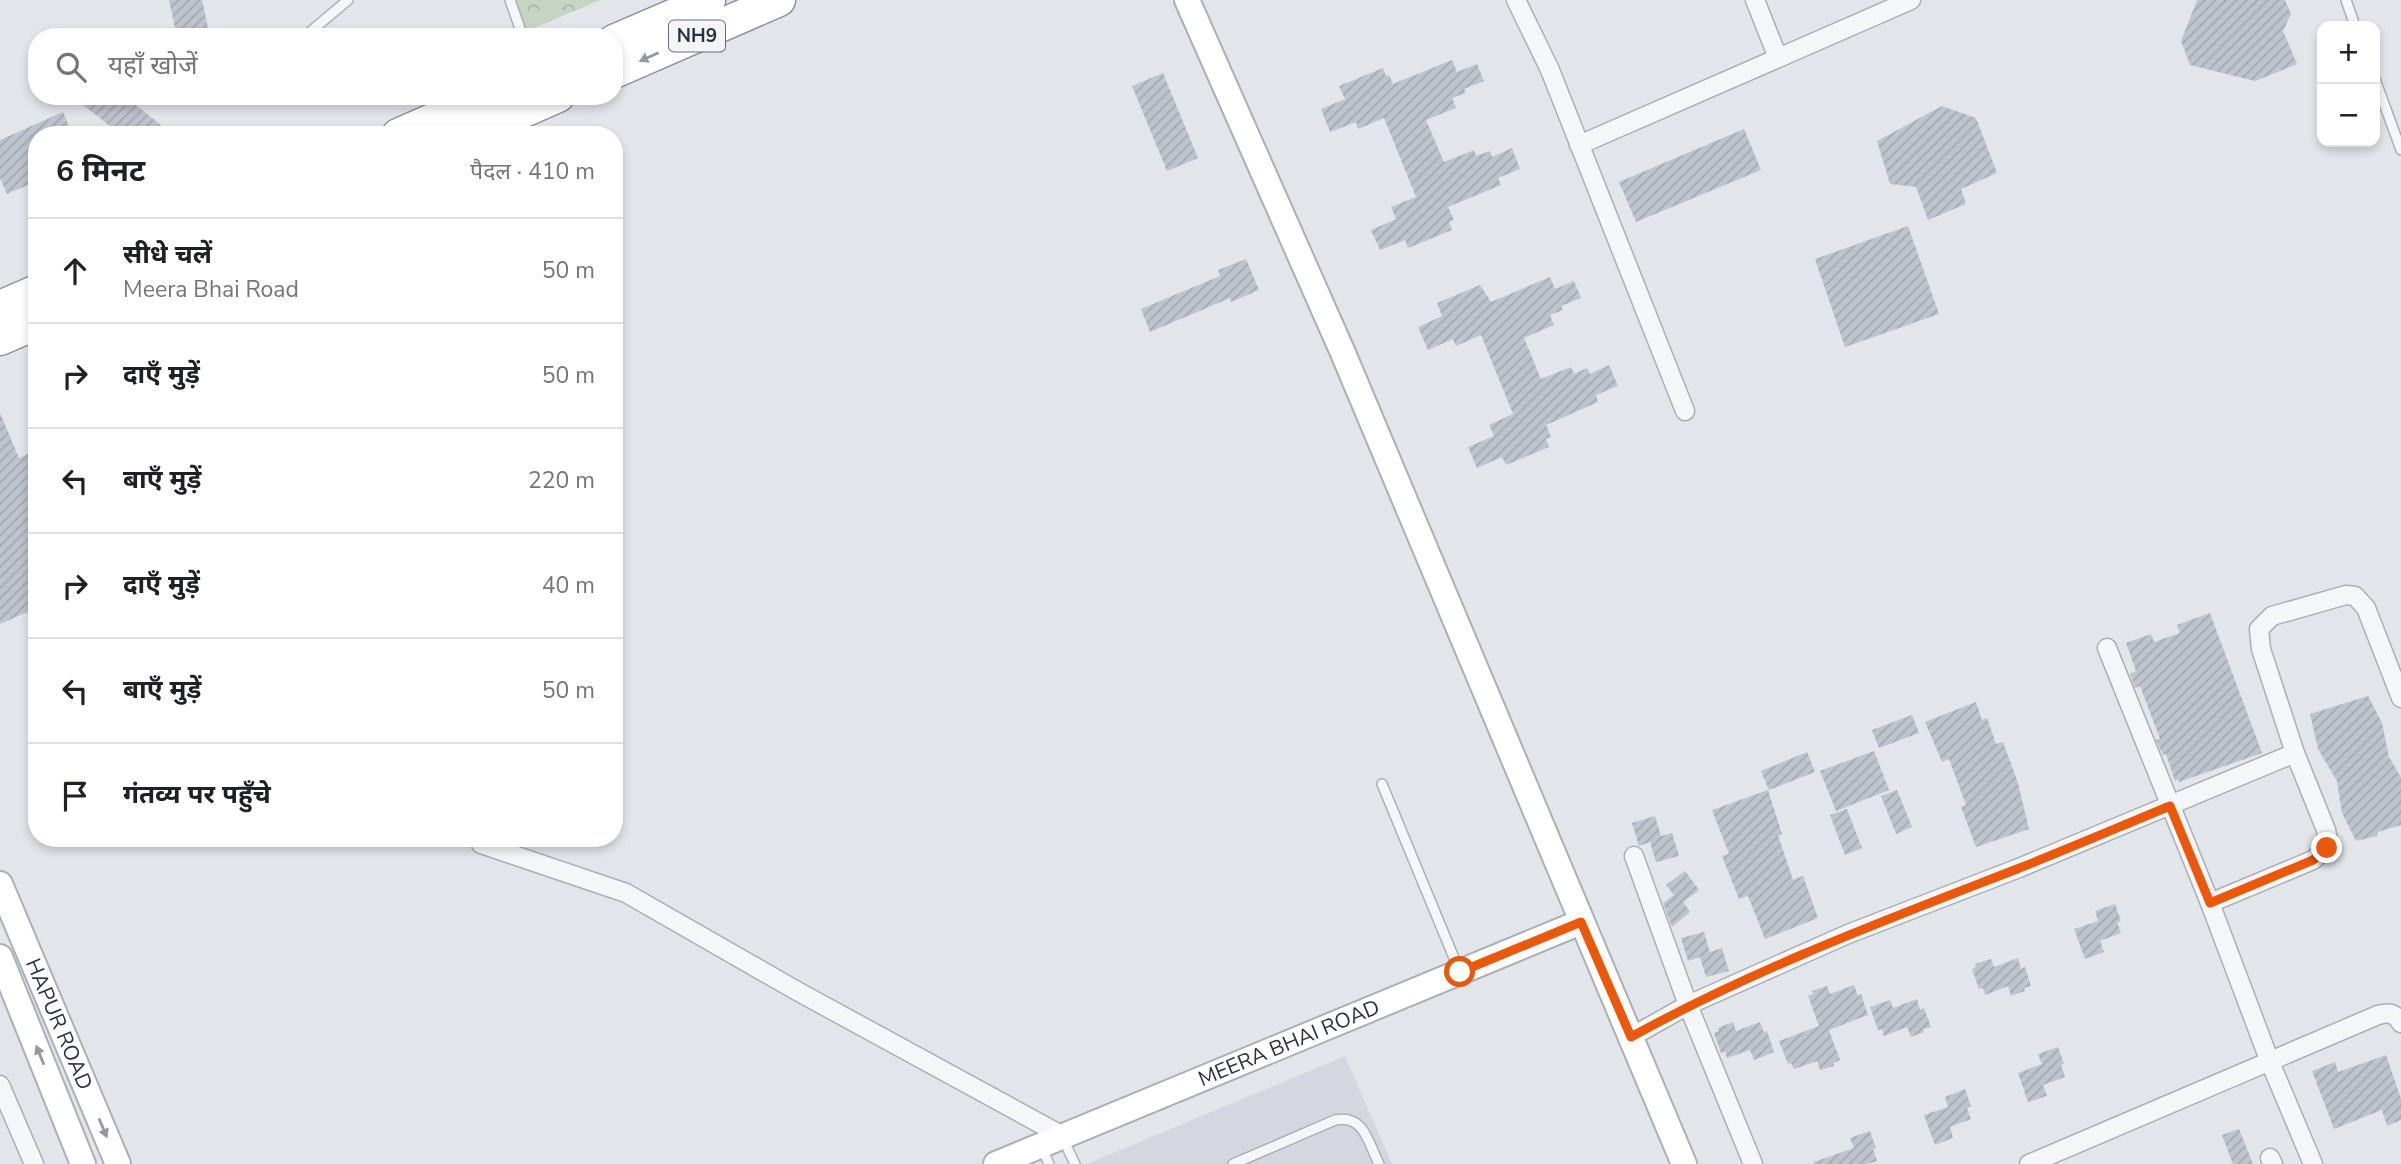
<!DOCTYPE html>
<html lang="hi">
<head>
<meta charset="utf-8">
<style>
  body { margin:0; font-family:"Nunito Sans","Noto Sans Devanagari",sans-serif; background:#f2f2f2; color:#202124 }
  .controls { position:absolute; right:21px; top:21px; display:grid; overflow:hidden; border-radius:14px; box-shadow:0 4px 10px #0003 }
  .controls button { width:63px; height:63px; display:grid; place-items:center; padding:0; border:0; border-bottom:2px solid #e0e0e0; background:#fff; color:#202124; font:35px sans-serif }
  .stop { position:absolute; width:21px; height:21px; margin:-16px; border:5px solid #ea580c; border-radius:50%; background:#fff }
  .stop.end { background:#ea580c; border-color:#fff; box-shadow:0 2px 7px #0008 }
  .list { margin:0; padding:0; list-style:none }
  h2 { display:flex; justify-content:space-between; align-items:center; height:91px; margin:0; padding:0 28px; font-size:30px }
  h2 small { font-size:23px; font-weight:400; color:#757577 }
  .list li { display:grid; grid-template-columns:46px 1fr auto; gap:21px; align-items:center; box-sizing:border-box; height:105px; padding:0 28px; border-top:2px solid #e0e0e0 }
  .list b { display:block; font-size:26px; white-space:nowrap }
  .list p { margin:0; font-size:23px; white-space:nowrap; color:#757577 }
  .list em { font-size:23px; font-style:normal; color:#757577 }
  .icon { flex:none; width:38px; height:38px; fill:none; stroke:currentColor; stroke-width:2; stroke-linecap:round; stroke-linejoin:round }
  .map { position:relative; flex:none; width:2401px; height:1164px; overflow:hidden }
  .search { position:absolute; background:#fff; box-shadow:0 4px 10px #0003; left:28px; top:28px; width:595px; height:77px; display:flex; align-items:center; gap:18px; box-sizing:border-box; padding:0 24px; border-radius:28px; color:#757577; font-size:26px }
  .panel { position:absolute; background:#fff; box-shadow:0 4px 10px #0003; left:28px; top:126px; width:595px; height:721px; border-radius:28px }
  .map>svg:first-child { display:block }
  .built { fill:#d4d7df }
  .forest { fill:url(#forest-crowns) }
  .building { fill:url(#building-hatch) }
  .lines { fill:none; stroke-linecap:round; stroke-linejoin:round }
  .lane-casing { stroke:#abafb7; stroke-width:12 }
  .street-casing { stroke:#abafb7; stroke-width:21 }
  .secondary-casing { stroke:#abafb7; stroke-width:28 }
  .highway-casing { stroke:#8a91a0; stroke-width:35 }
  .lane { stroke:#f5f6f8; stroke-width:9 }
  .street { stroke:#f5f6f8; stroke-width:18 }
  .secondary { stroke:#fff; stroke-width:24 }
  .highway { stroke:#fff; stroke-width:32 }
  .oneway { fill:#9498a0 }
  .route { stroke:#ea580c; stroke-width:9 }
  .labels { text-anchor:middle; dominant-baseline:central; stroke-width:7; stroke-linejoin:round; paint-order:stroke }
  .shield { fill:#f2f4f7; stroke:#666c78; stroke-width:2 }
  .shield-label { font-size:19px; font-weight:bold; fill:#2a3141 }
  .street-label { font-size:21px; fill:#2a3141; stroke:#f2f4f7 }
</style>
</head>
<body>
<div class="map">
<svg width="2401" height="1164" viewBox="0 0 2401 1164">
  <defs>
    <pattern id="forest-crowns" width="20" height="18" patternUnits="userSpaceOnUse" patternTransform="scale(1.75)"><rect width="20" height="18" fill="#c6d4c3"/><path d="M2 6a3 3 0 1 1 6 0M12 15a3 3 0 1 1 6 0" fill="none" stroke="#aab6a9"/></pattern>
    <pattern id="building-hatch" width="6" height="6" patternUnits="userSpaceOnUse" patternTransform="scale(1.75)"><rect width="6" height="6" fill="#bfc3cd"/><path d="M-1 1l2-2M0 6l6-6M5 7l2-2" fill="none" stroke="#a4a8b1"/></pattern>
  </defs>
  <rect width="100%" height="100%" fill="#e2e5ea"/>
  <polygon class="built" points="1345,1056 1392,1164 1087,1164"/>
  <polygon class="forest" points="510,0 600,0 522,33"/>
  <g class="building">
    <polygon points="169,0 202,0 210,37 177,37"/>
    <polygon points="2197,0 2285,0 2291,14 2283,31 2297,64 2255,81 2190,65 2181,41"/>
    <polygon points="1452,60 1457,72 1477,64 1484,81 1464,89 1466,93 1452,98 1456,108 1426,120 1444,162 1474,150 1476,156 1490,151 1492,157 1512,148 1520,169 1498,178 1501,185 1448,207 1454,220 1449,222 1452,230 1408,248 1405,240 1380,250 1371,230 1396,219 1391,207 1416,197 1384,118 1358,129 1356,122 1330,132 1321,109 1345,99 1339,86 1383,68 1386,76 1389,75 1393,84"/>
    <polygon points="1163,73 1198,158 1167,171 1132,86"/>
    <polygon points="98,96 125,96 173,135 121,135 82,104"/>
    <polygon points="1942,106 1976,118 1997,173 1961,189 1966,204 1928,220 1916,187 1890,184 1877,141"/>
    <polygon points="63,112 73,135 37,135 37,181 7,194 0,178 0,140"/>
    <polygon points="1744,129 1761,170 1636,222 1619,182"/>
    <polygon points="1908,226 1939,314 1845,347 1815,259"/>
    <polygon points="1246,259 1259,290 1231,302 1230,298 1150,332 1141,309 1220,276 1218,270"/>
    <polygon points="1550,277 1555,289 1574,281 1581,298 1561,306 1563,310 1550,315 1554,325 1524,338 1541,379 1571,367 1574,374 1587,368 1590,374 1609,365 1618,386 1596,395 1598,402 1546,425 1551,437 1546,439 1549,447 1506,465 1502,457 1477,468 1468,447 1494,436 1489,425 1513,414 1481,335 1456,346 1453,339 1428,350 1418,327 1442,316 1437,303 1480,285 1491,302"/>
    <polygon points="0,413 19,458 37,450 37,608 0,624"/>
    <polygon points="2210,613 2262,753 2179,782 2178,779 2175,781 2166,754 2163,755 2156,740 2160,739 2140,686 2135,688 2130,674 2136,671 2126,643 2151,634 2154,642 2180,633 2177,625"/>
    <polygon points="2368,696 2382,723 2389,757 2401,777 2401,825 2378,832 2377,836 2356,841 2342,813 2337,781 2318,749 2310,714"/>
    <polygon points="1976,702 1982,720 1987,718 1996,744 2003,742 2018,783 2029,829 1976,847 1961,807 1966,805 1949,759 1942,762 1925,722"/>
    <polygon points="1912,715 1919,733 1879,748 1872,730"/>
    <polygon points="1874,751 1889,790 1836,811 1820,771"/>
    <polygon points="1807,752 1815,772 1769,790 1761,771"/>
    <polygon points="1768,790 1782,834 1778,835 1793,880 1803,876 1818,918 1765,939 1748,896 1739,899 1722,856 1729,854 1712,810"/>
    <polygon points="1897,790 1912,827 1896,834 1881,796"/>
    <polygon points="1847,809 1862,848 1845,855 1830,815"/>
    <polygon points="1655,816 1661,836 1672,833 1679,856 1656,862 1650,842 1639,846 1632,823"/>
    <polygon points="1685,871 1699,890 1683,902 1690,912 1672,927 1663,903 1674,895 1666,885"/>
    <polygon points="2115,904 2121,921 2117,922 2121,933 2100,941 2104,952 2085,959 2074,929 2098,921 2095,911"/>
    <polygon points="1704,932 1710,952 1722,948 1729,971 1706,977 1700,957 1688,961 1681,938"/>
    <polygon points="2018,958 2021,969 2025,967 2031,986 2024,988 2025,991 2011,996 2008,986 1985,995 1983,988 1979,989 1972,969 1976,967 1975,964 1991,959 1994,967"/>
    <polygon points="1854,985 1858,996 1861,994 1868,1015 1829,1030 1840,1060 1833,1063 1834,1066 1820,1070 1817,1061 1794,1069 1791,1063 1788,1064 1779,1041 1819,1026 1808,996 1813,994 1812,991 1827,986 1830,994"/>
    <polygon points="1917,999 1920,1010 1924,1008 1931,1027 1923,1029 1924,1032 1911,1037 1907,1027 1884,1036 1882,1029 1878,1030 1870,1007 1890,1000 1893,1008"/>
    <polygon points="1733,1022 1736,1031 1760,1022 1764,1032 1767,1031 1774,1052 1754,1060 1750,1050 1727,1058 1725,1052 1721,1053 1714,1033 1719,1031 1718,1028"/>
    <polygon points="2058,1047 2064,1064 2061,1065 2065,1077 2043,1085 2047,1096 2028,1102 2018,1073 2042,1064 2038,1054"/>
    <polygon points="2386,1055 2401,1099 2401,1120 2387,1126 2382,1110 2334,1129 2312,1071 2335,1062 2338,1072"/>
    <polygon points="1965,1089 1971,1106 1967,1108 1971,1119 1950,1127 1953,1138 1935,1145 1924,1115 1948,1107 1945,1097"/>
    <polygon points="2239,1129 2253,1164 2233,1164 2222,1135"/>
    <polygon points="1870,1131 1876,1148 1873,1149 1877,1161 1867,1164 1814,1164 1814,1162 1854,1148 1850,1138"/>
  </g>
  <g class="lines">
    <defs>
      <g id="lane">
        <polyline points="510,0 523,37"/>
        <polyline points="2346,0 2355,26"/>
        <polyline points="304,37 348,0"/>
        <polyline points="2375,79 2401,150"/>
        <polyline points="1382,784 1459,970"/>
        <polyline points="1062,1137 1075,1164"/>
        <polyline points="1041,1146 1049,1164"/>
        <path d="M 1233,1164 L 1335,1120 C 1364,1114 1368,1142 1379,1164"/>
      </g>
      <g id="street">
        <polyline points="1516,0 1550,70 1685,411"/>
        <polyline points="1755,0 1778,58"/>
        <polyline points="1579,145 1911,0"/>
        <polyline points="2107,648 2210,903 2270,1062 2313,1164"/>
        <polyline points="481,844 626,893 797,991 1061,1135"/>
        <polyline points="1634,856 1688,1005 1753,1164"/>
        <polyline points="2210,903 2313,860 2327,848 2328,840 2326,830 2295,753 2261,649 2259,629 2272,616 2346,595 2355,596 2366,608 2401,698"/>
        <polyline points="1631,1037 1688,1005 1848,934 2019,868 2295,753"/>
        <polyline points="0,1085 34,1164"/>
        <polyline points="2270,1158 2273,1164"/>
        <path d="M 2029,1164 L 2378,1015 C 2389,1012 2395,1013 2401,1023"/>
      </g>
      <g id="secondary">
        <polyline points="1187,0 1343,353 1684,1164"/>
        <path id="s1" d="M 0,884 L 118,1164"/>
        <polyline points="0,957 83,1164"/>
        <path id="s2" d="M 996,1164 L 1581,922"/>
      </g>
      <g id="highway">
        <polyline points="614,41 709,0"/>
        <polyline points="614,72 779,0"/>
        <polyline points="398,135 487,96"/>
        <polyline points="469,135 558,96"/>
        <polyline points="0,307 37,291"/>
        <polyline points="0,339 37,323"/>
      </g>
    </defs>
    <use href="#lane" class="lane-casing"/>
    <use href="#street" class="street-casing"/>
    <use href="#secondary" class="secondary-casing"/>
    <use href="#highway" class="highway-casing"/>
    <use href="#lane" class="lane"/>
    <use href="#street" class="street"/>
    <use href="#secondary" class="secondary"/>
    <use href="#highway" class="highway"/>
  </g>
  <defs><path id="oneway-solid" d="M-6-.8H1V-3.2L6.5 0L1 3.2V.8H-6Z" transform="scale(1.75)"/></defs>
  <g class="oneway">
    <use href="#oneway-solid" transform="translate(649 57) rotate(156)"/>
    <use href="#oneway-solid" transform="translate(40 1055) rotate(-112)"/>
    <use href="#oneway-solid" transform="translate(103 1128) rotate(67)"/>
  </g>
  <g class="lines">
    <path class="route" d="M 1460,972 L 1581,922 L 1631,1037 C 1754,969 1886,920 2017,869 C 2068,849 2119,827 2170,806 L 2210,903 L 2313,860 L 2327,848"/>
  </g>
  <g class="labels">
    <rect class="shield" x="669" y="20.5" width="56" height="31" rx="5"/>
    <g class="shield-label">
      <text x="697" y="36">NH9</text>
    </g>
    <g class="street-label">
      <text stroke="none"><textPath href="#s1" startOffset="152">HAPUR ROAD</textPath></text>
      <text stroke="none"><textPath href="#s2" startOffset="317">MEERA BHAI ROAD</textPath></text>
    </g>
  </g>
</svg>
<div class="controls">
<button>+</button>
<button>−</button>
</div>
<div class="stop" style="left:1460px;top:972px"></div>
<div class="stop end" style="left:2327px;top:848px"></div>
<div class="search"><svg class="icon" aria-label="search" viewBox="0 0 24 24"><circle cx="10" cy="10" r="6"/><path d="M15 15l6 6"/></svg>यहाँ खोजें</div>
<section class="panel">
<h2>6 मिनट<small>पैदल · 410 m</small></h2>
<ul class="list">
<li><svg class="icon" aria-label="ahead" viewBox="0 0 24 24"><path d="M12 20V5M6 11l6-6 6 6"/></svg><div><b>सीधे चलें</b><p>Meera Bhai Road</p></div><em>50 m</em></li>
<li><svg class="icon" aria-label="right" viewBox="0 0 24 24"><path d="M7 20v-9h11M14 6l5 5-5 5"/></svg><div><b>दाएँ मुड़ें</b></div><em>50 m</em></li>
<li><svg class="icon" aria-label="left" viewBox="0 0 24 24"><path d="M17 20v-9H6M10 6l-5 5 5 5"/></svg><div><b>बाएँ मुड़ें</b></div><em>220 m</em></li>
<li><svg class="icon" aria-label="right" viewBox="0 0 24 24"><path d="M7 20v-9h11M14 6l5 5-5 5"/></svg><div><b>दाएँ मुड़ें</b></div><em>40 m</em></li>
<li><svg class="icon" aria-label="left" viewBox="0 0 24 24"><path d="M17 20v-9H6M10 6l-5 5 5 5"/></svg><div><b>बाएँ मुड़ें</b></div><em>50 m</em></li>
<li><svg class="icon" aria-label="arrive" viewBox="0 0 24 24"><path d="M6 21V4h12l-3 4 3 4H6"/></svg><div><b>गंतव्य पर पहुँचे</b></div></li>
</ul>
</section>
</div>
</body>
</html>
